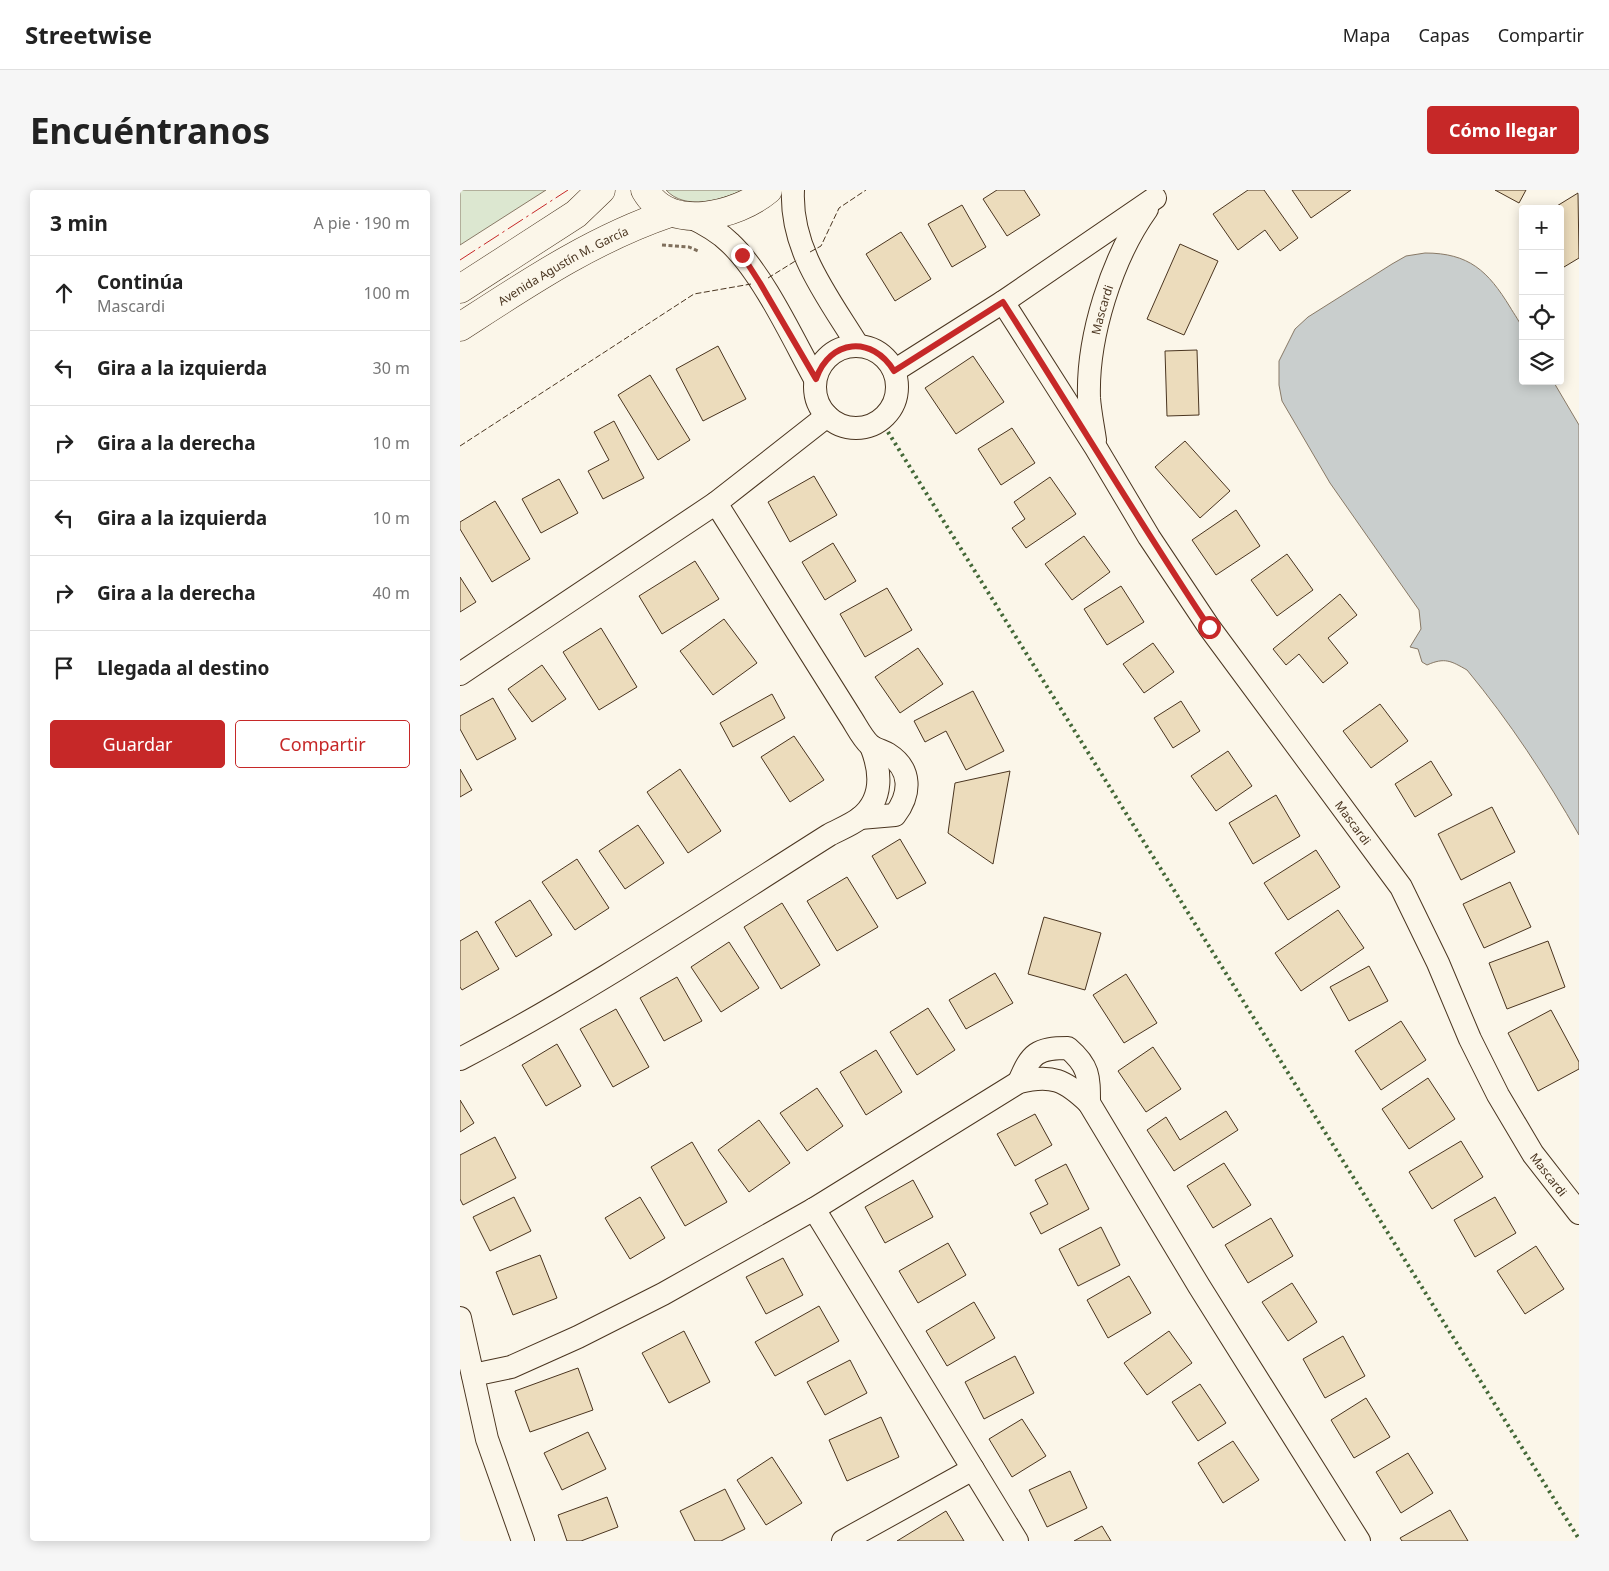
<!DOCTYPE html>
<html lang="es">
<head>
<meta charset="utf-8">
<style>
  body { margin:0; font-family:"Noto Sans",sans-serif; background:#f6f6f6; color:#222 }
  .controls { position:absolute; right:15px; top:15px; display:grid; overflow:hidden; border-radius:5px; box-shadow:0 2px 12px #0003 }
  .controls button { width:45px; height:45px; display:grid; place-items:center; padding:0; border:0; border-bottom:1px solid #e0e0e0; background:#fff; color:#222; font:25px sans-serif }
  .stop { position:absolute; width:15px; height:15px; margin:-11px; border:4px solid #c62828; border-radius:50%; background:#fff }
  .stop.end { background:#c62828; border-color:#fff; box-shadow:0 1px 5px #0008 }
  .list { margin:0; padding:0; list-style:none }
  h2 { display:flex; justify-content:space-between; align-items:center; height:65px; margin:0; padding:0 20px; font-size:21px }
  h2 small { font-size:16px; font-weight:400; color:#767676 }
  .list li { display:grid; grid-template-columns:32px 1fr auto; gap:15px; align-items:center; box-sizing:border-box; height:75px; padding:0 20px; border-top:1px solid #e0e0e0 }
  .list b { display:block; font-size:19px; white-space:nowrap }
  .list p { margin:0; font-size:16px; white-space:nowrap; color:#767676 }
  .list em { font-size:16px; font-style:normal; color:#767676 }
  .actions { display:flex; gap:10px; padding:15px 20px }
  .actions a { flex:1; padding:11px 0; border:1px solid #c62828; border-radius:5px; text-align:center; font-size:18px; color:#c62828 }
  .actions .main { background:#c62828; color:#fff }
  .icon { flex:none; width:28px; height:28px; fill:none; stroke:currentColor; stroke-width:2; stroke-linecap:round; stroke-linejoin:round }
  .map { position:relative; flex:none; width:1119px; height:1351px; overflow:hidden; border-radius:5px }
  header { display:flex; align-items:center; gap:30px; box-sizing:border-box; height:70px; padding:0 25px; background:#fff; border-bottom:1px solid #e0e0e0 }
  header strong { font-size:24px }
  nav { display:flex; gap:28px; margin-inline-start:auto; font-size:18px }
  .intro { display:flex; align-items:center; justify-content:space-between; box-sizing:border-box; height:120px; padding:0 30px }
  h1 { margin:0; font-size:35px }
  .button { padding:12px 22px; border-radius:5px; background:#c62828; color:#fff; font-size:18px; font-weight:700 }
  main { display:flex; gap:30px; padding:0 30px }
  aside { flex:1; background:#fff; border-radius:5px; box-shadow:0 2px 12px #0003 }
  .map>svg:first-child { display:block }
  .green { fill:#dce7d0; stroke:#887966 }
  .water { fill:#c9cecd; stroke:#887966 }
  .building { fill:#ecdcbc; stroke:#4a3520 }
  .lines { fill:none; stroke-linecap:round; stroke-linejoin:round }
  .minor-casing { stroke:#4a3520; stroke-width:24 }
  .secondary-casing { stroke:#4a3520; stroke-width:29 }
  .path { stroke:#7f6f5c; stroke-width:3; stroke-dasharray:4 2.5; stroke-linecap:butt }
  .minor { stroke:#fbf6e9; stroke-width:22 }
  .secondary { stroke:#fbf6e9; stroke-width:28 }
  .hedge { stroke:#436837; stroke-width:4; stroke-dasharray:2.5 4; stroke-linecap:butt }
  .fence { stroke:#4a3520; stroke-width:1; stroke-dasharray:6 2.5; stroke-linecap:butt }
  .power { stroke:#c62828; stroke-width:1; stroke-dasharray:18 4 2.5 4; stroke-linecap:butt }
  .route { stroke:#c62828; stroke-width:6 }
  .labels { text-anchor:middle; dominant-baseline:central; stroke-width:4; stroke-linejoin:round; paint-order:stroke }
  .street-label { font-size:12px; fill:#4a3520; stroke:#fbf6e9 }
</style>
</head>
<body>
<header>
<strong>Streetwise</strong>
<nav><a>Mapa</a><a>Capas</a><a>Compartir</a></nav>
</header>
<div class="intro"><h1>Encuéntranos</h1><a class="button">Cómo llegar</a></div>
<main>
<aside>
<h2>3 min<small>A pie · 190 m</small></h2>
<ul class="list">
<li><svg class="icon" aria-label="ahead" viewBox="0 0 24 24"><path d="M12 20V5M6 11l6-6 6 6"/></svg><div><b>Continúa</b><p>Mascardi</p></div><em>100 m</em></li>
<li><svg class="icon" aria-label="left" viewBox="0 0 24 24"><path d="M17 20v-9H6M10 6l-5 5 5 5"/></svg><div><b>Gira a la izquierda</b></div><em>30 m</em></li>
<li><svg class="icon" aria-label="right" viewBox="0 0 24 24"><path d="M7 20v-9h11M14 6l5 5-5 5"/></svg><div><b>Gira a la derecha</b></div><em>10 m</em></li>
<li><svg class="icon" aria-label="left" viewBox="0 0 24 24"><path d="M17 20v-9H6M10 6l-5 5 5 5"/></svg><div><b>Gira a la izquierda</b></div><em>10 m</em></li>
<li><svg class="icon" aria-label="right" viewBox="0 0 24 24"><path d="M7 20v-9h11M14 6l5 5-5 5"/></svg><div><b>Gira a la derecha</b></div><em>40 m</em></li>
<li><svg class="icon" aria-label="arrive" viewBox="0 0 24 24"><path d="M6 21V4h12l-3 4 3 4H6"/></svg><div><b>Llegada al destino</b></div></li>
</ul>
<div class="actions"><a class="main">Guardar</a><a>Compartir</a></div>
</aside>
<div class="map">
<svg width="1119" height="1351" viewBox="0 0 1119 1351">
  <rect width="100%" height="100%" fill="#fbf6e9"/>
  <g class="green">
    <polygon points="0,0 86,0 0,55"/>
    <path d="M 206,0 L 283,0 C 261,10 225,21 206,0 Z"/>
  </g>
  <path class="water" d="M 965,63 C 1009,63 1028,81 1050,117 C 1054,124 1061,133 1063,141 C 1066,156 1063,176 1063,191 L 1093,191 L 1119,235 L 1119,645 C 1086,587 1050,532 1007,480 C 991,471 985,467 967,475 L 962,472 L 958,459 L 950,457 L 961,439 L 959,420 L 870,293 L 822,211 L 819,195 L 819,171 L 835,139 L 848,127 L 932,74 L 946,66 Z"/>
  <g class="building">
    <polygon points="537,0 564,0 580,25 547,46 523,9"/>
    <polygon points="788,0 804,0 838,48 820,61 805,40 778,60 753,24"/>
    <polygon points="832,0 891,0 851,28"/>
    <polygon points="1035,0 1066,0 1059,13"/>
    <polygon points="1118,3 1119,68 1104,77 1100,72 1100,19 1092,19"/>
    <polygon points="502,15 526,57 492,77 468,34"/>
    <polygon points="441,42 471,89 435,111 406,64"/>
    <polygon points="720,54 758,71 724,145 687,129"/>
    <polygon points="258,156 286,209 243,231 216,179"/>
    <polygon points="737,160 739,225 707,226 705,161"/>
    <polygon points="513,166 544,212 496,244 465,198"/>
    <polygon points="190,185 230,250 198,270 158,205"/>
    <polygon points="154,231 184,288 143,309 128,281 149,270 134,242"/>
    <polygon points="552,238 575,273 541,295 518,259"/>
    <polygon points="725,251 770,301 740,328 695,277"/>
    <polygon points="354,286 377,325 330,352 308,312"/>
    <polygon points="590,287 616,324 566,358 552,338 565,329 554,312"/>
    <polygon points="99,289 118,323 81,343 62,309"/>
    <polygon points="35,311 70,369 32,392 0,339 0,332"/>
    <polygon points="776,320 800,356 756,385 732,350"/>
    <polygon points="624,346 650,382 612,410 585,374"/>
    <polygon points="373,353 396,391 365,410 342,372"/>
    <polygon points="827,364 853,400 817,426 791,390"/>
    <polygon points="235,371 259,409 202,444 179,406"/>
    <polygon points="0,387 16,412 0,422"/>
    <polygon points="661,396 684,432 647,455 624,419"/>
    <polygon points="427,398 452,440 405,467 380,424"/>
    <polygon points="880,404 897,425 868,448 888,473 863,493 839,464 826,475 813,459"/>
    <polygon points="264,429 297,473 253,505 220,461"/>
    <polygon points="141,438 177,497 139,520 103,462"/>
    <polygon points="693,453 714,482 684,503 663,474"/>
    <polygon points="458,458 483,494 440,523 415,487"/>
    <polygon points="82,475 106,509 72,532 48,499"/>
    <polygon points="513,501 544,561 506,580 486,541 465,552 454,531"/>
    <polygon points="312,504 325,528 273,557 260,533"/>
    <polygon points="33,508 56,549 17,570 0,539 0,526"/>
    <polygon points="721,511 740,541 713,558 694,528"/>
    <polygon points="920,514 948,551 911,578 883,541"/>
    <polygon points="334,546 364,590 330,612 301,567"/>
    <polygon points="768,561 792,596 756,621 731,586"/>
    <polygon points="971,571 992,605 955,627 935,594"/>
    <polygon points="0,579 12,600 0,607"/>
    <polygon points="220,579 261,641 228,663 187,602"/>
    <polygon points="550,581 533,674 488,643 495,593"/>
    <polygon points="816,605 840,646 793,674 769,633"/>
    <polygon points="1032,617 1055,662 1001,690 978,644"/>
    <polygon points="178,635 204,673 165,699 139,661"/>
    <polygon points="440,649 466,693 437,709 412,666"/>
    <polygon points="856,660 880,697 828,730 804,693"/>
    <polygon points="117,669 149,718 115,740 82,692"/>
    <polygon points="387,687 418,737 377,761 347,711"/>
    <polygon points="1050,692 1071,737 1024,758 1003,714"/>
    <polygon points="70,710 92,745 56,767 35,732"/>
    <polygon points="322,713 360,775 321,799 284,737"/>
    <polygon points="878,720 904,758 841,801 815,763"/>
    <polygon points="584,727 641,743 625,800 568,784"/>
    <polygon points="17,741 39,779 2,800 0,797 0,751"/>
    <polygon points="1088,751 1105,797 1047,819 1029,773"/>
    <polygon points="269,752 299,798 261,822 231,777"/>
    <polygon points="909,776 928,811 889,831 870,797"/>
    <polygon points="535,783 553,813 506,839 489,810"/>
    <polygon points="666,784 697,833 664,853 633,805"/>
    <polygon points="217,787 242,831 204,851 180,808"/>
    <polygon points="468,818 495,860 457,885 430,842"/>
    <polygon points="156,819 189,877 153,897 120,839"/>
    <polygon points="1091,820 1119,872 1119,879 1078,901 1048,843"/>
    <polygon points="941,831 966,870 921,900 895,861"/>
    <polygon points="97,854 121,896 86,916 62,875"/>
    <polygon points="693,857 721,899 686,922 658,881"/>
    <polygon points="416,860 442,902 406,925 380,882"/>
    <polygon points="968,888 995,929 949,959 922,919"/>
    <polygon points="357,898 383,936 347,961 320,923"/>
    <polygon points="0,910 14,933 0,942"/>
    <polygon points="766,921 778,940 714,981 687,940 706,927 720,950"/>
    <polygon points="575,924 592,955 555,976 537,944"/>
    <polygon points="299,930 330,973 289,1002 258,960"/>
    <polygon points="35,947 56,988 3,1015 0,1009 0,965"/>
    <polygon points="1001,951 1023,987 972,1019 949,982"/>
    <polygon points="232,952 267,1012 225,1036 191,977"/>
    <polygon points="764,973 791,1015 753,1038 727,996"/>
    <polygon points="606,974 629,1019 581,1044 570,1023 588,1014 575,990"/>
    <polygon points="453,990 473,1027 425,1053 405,1017"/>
    <polygon points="54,1007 71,1041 30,1061 13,1027"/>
    <polygon points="180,1007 205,1048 170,1069 145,1028"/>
    <polygon points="1035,1007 1056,1043 1015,1067 994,1030"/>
    <polygon points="811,1028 833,1066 788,1093 765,1055"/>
    <polygon points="641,1037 660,1075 618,1096 599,1059"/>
    <polygon points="488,1053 506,1085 458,1113 439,1081"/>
    <polygon points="1076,1056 1104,1099 1065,1124 1037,1081"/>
    <polygon points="80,1065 97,1108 53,1125 36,1082"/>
    <polygon points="323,1068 343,1105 306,1124 286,1087"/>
    <polygon points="669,1086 691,1123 648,1148 627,1110"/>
    <polygon points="832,1093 857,1132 828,1151 802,1112"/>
    <polygon points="514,1112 535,1148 487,1176 466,1141"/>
    <polygon points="359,1116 379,1151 315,1186 295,1152"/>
    <polygon points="224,1141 250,1192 209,1213 182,1163"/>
    <polygon points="709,1141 732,1173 687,1205 664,1173"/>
    <polygon points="883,1146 905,1186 865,1208 843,1169"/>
    <polygon points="555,1166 574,1203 524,1229 505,1192"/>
    <polygon points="390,1170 407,1203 365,1225 347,1192"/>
    <polygon points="118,1178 133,1220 70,1242 55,1201"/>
    <polygon points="740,1194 766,1233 738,1251 712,1212"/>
    <polygon points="906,1208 930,1247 894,1268 871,1230"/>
    <polygon points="421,1227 439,1267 387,1291 369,1250"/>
    <polygon points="562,1229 586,1266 552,1287 529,1249"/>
    <polygon points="128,1242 146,1279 102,1300 84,1263"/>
    <polygon points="773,1251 799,1290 763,1313 738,1273"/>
    <polygon points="948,1263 973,1303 941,1323 916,1282"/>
    <polygon points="312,1267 342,1313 306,1335 277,1290"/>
    <polygon points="610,1281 627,1318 587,1337 569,1300"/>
    <polygon points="265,1299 285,1339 261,1351 235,1351 220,1321"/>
    <polygon points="147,1307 158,1337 121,1351 107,1351 98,1325"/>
    <polygon points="990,1320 1008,1351 942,1351 940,1348"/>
    <polygon points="486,1321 504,1351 437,1351"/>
    <polygon points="642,1336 651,1351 614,1351"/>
  </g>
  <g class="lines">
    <defs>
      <g id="minor">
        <path d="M 333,0 C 330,60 368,107 398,156"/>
        <path d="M 228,26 C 243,33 258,41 270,53 C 303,84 333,149 355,189"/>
        <path id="s1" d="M 543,112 L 636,258 L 689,347 L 749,437 L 941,697 L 978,773 L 1010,849 L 1038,905 L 1073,964 L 1119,1023"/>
        <circle cx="396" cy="197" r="41"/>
        <polyline points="434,181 543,112 695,8"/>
        <path id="s2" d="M 635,250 C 633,236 630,222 629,208 C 627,147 652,68 687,19"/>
        <path d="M 256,313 L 390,526 C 396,535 402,548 410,555 C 415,559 423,561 428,564 C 452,579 451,604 435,625 L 400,628"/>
        <polyline points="0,484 256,313 367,226"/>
        <path d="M 0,869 C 127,803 247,722 369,645 C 378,640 391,635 400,628 C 424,609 421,581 411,556"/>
        <path d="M 559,892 C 571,863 577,858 608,858 C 629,876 629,886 629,913 L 739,1096 L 899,1351"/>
        <polyline points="354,1019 557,1351"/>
        <polyline points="0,1128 27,1249 63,1351"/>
        <path d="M 13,1185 L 51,1177 L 118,1147 L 203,1104 L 354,1019 L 559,892 C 592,884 605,890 629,913"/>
        <polyline points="383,1351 513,1279"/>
      </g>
      <g id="secondary">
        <path d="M 185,0 C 209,43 277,26 308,0"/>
        <polyline points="0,99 116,24 141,0"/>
        <path id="s3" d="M 0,137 C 68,93 133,49 210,23"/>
      </g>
    </defs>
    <use href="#minor" class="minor-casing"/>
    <use href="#secondary" class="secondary-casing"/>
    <polyline class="path" points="202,55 229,57 238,61"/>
    <use href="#minor" class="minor"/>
    <use href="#secondary" class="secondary"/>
    <polyline class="hedge" points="428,242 1119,1349"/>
    <g class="fence">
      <polyline points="350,62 361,56 379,18 406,0"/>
      <polyline points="308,88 337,70"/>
      <polyline points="0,256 234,104 291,94"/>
    </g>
    <polyline class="power" points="0,70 108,0"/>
  </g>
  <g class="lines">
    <path class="route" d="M 282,65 L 300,93 L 356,189 C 370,149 412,145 434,181 L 543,112 C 612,220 678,330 749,437"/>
  </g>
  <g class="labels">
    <g class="street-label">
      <text stroke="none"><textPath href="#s3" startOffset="120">Avenida Agustín M. García</textPath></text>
      <text stroke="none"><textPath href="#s2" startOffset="132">Mascardi</textPath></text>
      <text stroke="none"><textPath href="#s1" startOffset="628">Mascardi</textPath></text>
      <text stroke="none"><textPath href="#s1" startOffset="1032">Mascardi</textPath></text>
    </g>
  </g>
</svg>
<div class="controls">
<button>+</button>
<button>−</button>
<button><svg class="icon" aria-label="locate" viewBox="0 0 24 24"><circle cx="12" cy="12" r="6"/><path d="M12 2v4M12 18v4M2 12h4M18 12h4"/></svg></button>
<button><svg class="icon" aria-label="layers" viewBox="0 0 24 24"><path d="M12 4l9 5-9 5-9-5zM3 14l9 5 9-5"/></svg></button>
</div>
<div class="stop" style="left:749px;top:437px"></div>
<div class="stop end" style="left:282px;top:65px"></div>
</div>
</main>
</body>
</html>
